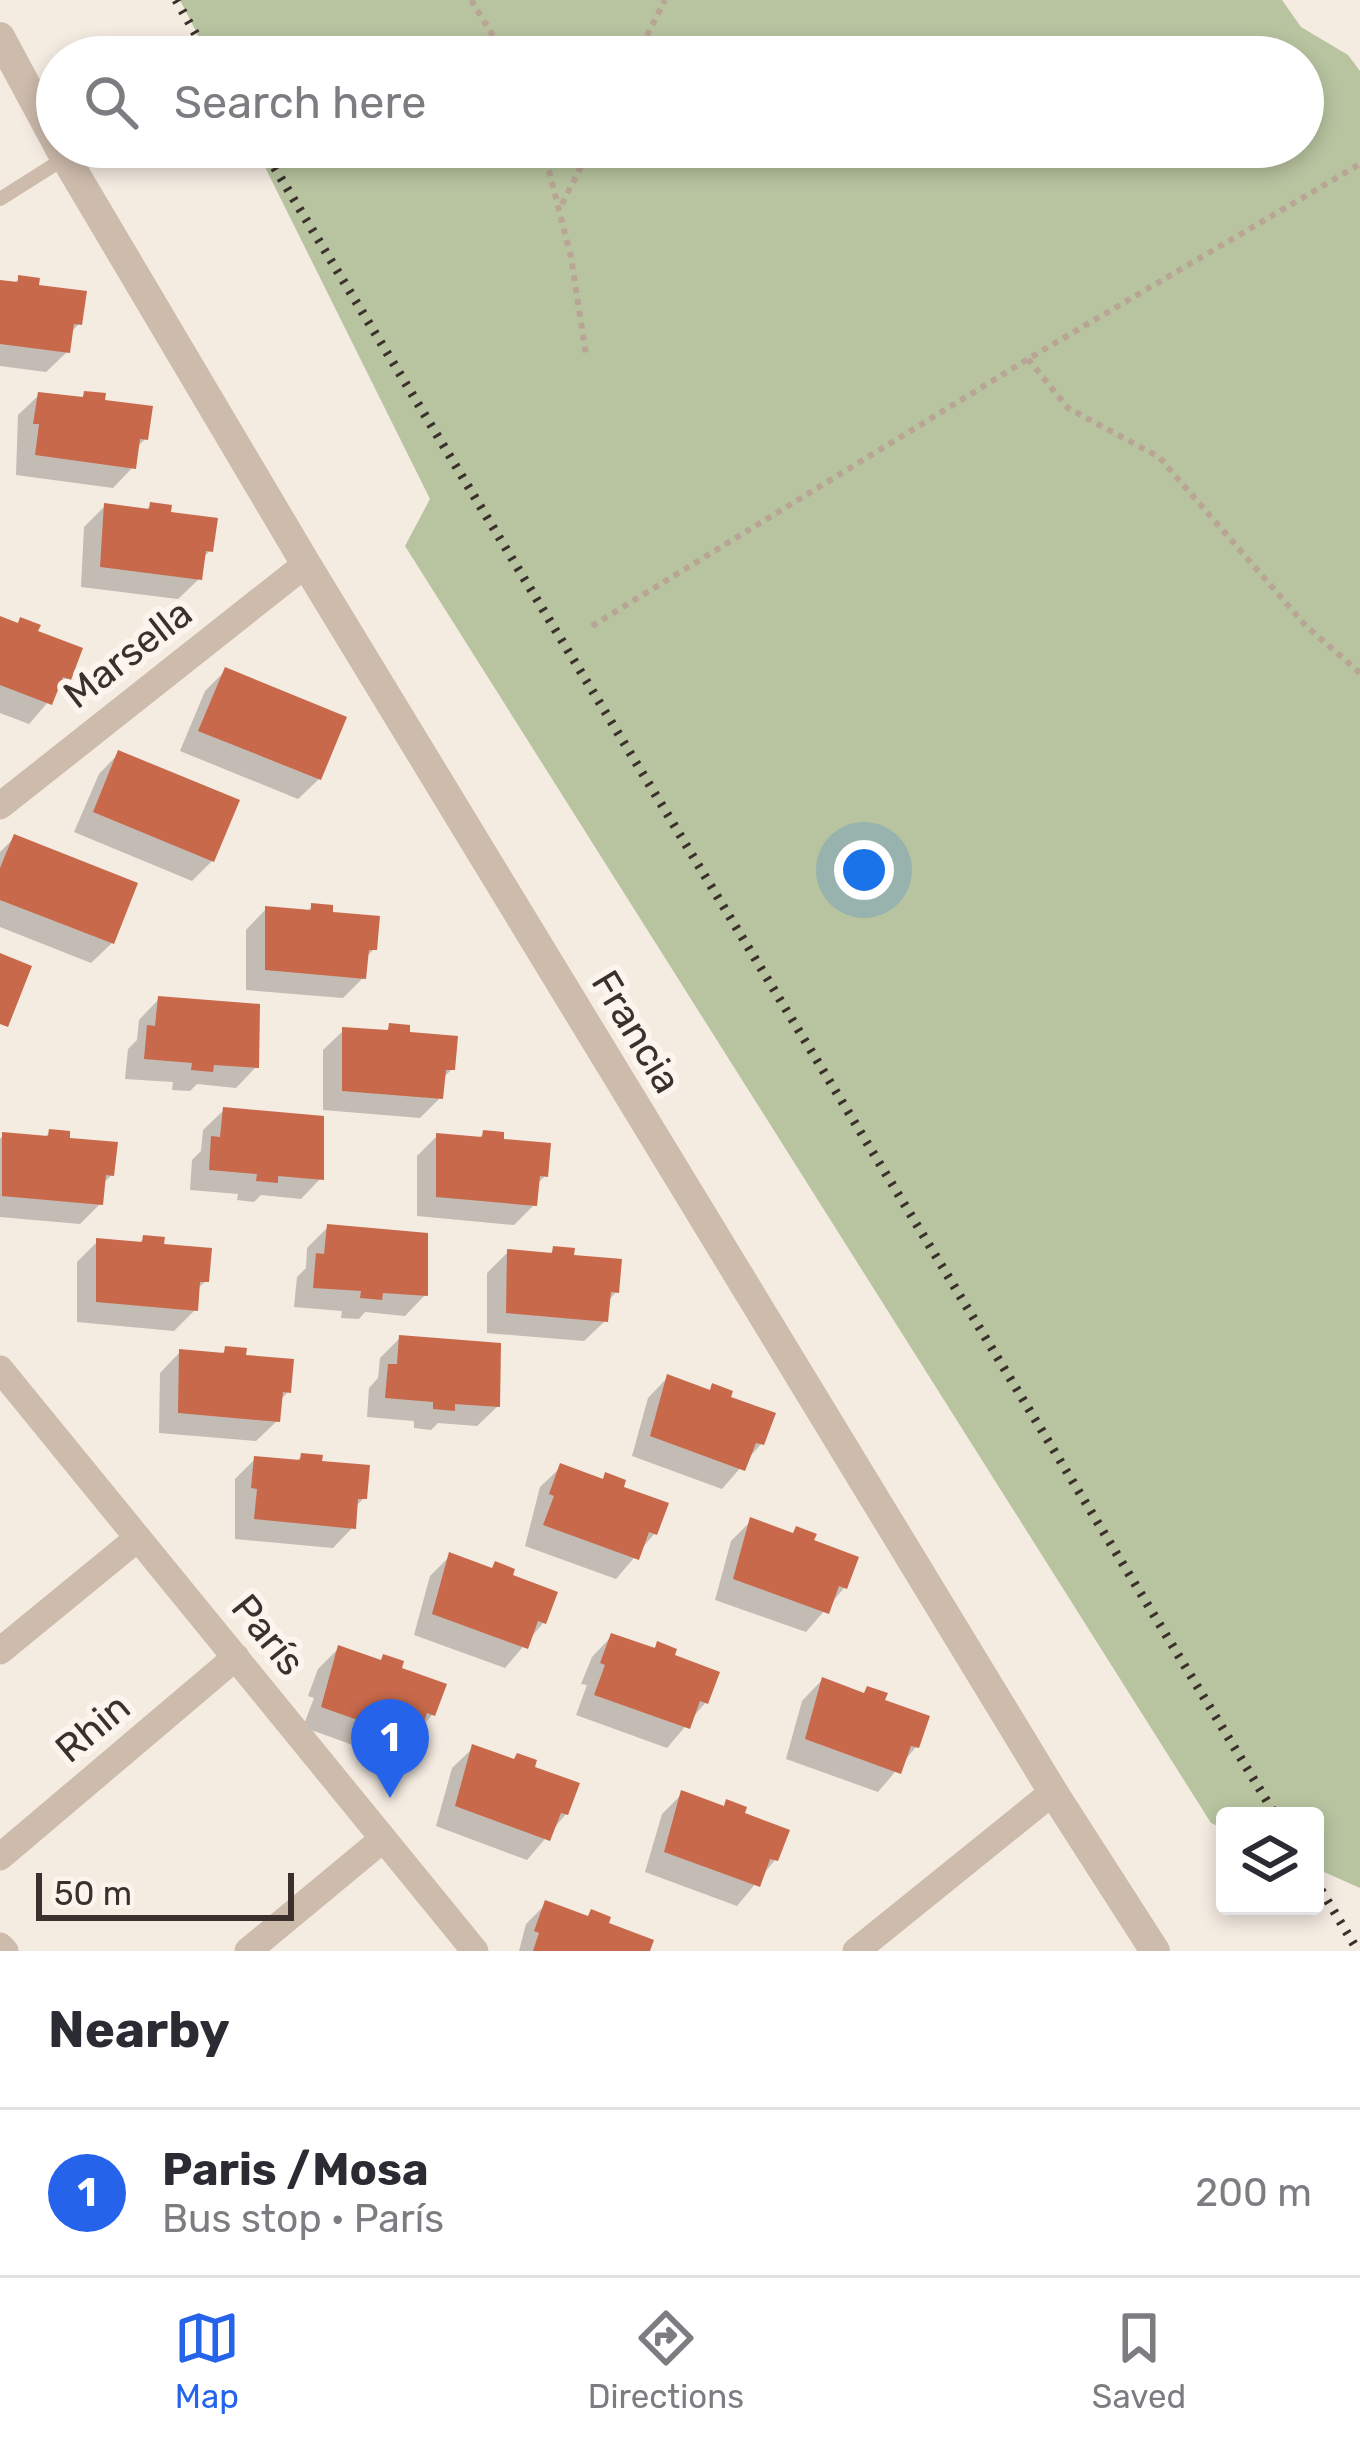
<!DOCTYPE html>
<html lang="en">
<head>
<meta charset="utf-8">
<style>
  body { margin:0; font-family:Rubik,sans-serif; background:#f2f2f3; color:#2b2b33 }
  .controls { position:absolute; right:36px; bottom:36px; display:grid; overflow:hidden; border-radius:12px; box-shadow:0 6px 18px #0003 }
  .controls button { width:108px; height:108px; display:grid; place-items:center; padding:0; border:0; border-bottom:3px solid #e1e1e2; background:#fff; color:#2b2b33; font:60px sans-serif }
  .scale { position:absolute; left:36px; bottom:30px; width:258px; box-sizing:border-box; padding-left:12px; border:6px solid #3b302b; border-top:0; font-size:33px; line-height:42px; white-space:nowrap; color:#3b302b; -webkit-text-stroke:9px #fbf5ee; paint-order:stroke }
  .you { position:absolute; left:864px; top:870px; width:42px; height:42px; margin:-30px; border:9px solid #fff; border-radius:50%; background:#1a73e8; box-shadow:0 0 0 18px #1a73e833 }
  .badge { display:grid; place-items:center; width:78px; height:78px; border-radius:50%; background:#2563eb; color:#fff; font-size:39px; font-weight:700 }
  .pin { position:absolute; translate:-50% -99px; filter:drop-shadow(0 3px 6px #0008) }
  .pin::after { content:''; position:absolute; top:63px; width:42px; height:36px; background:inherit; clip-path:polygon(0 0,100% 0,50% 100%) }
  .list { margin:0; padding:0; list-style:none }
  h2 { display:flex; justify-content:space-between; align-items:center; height:156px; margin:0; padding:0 48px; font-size:51px }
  h2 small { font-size:39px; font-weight:400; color:#7c7c81 }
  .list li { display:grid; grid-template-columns:78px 1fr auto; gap:36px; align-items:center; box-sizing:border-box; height:168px; padding:0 48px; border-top:3px solid #e1e1e2 }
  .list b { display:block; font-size:45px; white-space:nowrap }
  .list p { margin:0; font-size:39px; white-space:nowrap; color:#7c7c81 }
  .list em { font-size:39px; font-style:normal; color:#7c7c81 }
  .icon { flex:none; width:66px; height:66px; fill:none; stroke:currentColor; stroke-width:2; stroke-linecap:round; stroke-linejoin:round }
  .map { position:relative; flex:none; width:1360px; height:1951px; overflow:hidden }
  .search { position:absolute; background:#fff; box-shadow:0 6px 18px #0003; left:36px; right:36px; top:36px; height:132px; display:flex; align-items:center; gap:30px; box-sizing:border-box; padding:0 42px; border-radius:66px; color:#7c7c81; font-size:45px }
  .sheet { height:324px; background:#fff }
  nav { display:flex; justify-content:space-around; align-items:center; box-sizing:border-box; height:168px; border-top:3px solid #e1e1e2; background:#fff; font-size:33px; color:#7c7c81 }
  nav a { display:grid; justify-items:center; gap:6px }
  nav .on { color:#2563eb }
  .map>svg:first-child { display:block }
  .green { fill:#b8c4a0 }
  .shadow { fill:#0003 }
  .building { fill:#c8694b }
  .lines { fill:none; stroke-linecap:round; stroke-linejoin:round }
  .path { stroke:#b9a596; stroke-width:6; stroke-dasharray:6 6; stroke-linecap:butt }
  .service { stroke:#cdbbac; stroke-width:14 }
  .minor { stroke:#cdbbac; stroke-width:27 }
  .tertiary { stroke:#cdbbac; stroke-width:30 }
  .rail { stroke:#3b302b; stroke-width:9; stroke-dasharray:3 9; stroke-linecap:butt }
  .labels { text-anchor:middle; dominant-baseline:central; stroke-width:12; stroke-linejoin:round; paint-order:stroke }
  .street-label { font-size:39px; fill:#3b302b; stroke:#fbf5ee }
</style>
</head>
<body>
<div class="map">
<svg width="1360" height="1951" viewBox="0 0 1360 1951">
  <rect width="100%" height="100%" fill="#f4ebe1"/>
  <polygon class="green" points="180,0 1282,0 1301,27 1348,55 1360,71 1360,1888 1315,1868 1315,1816 1225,1816 1225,1829 1211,1823 405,546 430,499 255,147 1303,147 1303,57 209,57"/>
  <g class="shadow">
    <polygon points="19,278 79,324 69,334 67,352 46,372 0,366 0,283 13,285"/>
    <polygon points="85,394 145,439 136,448 133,467 113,488 16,475 18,415 39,395 79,400"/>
    <polygon points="151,505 211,550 201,559 199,579 178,599 81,587 84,527 105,506 145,511"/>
    <polygon points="0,619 34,633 68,679 29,724 0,713"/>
    <polygon points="225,671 319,779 298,799 180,751 205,691"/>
    <polygon points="119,753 212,861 192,881 74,832 99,774"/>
    <polygon points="14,838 112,943 91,963 0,927 0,852"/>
    <polygon points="312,906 329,914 374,949 365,958 363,978 343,998 246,990 246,930 266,909 306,913"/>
    <polygon points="159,999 256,1067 236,1088 197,1084 190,1091 172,1090 173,1082 125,1079 128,1049 137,1040 139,1020"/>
    <polygon points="390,1027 452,1069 442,1079 440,1098 420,1118 323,1110 323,1050 344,1030 384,1033"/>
    <polygon points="224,1110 321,1178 301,1199 261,1195 254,1202 237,1200 238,1194 190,1190 192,1160 201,1151 203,1130"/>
    <polygon points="50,1132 112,1175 102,1184 100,1204 80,1224 0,1217 0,1139 3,1135 43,1139"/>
    <polygon points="484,1133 545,1176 536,1185 534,1205 514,1225 417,1216 417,1156 437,1136 477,1140"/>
    <polygon points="328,1227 425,1295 405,1316 365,1312 359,1319 341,1318 342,1311 294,1307 297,1277 306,1268 307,1248"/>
    <polygon points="144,1238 206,1281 196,1290 195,1310 174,1331 77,1322 77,1262 98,1241 137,1245"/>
    <polygon points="554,1249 616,1292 607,1302 605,1321 584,1341 487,1333 487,1273 508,1252 548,1256"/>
    <polygon points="400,1338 498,1406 477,1426 438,1423 431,1430 414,1428 414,1421 367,1417 369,1388 378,1378 380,1358"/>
    <polygon points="226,1349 288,1392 279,1401 277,1421 256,1441 159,1433 160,1373 180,1352 220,1356"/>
    <polygon points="668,1377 708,1392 713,1387 761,1444 722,1489 632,1456 648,1398"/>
    <polygon points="302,1456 319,1464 364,1498 355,1507 353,1527 333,1548 235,1539 235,1479 255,1459 295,1462"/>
    <polygon points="561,1467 600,1481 606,1476 655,1533 616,1579 525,1546 540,1487"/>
    <polygon points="751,1521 845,1587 806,1632 715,1600 731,1541"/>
    <polygon points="450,1556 509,1577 544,1622 505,1668 414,1635 430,1576"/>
    <polygon points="612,1636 652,1650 657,1645 706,1702 667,1748 576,1715 587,1685 581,1684 592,1657"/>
    <polygon points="339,1648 398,1670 432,1715 394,1760 303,1727 314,1698 308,1696 318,1669"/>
    <polygon points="822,1680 882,1701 916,1747 878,1792 786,1759 802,1701"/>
    <polygon points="473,1748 531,1769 566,1814 527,1860 436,1826 452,1768"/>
    <polygon points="682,1794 722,1808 727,1803 775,1860 737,1906 645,1872 662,1814"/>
    <polygon points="546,1904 605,1925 647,1951 519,1951 526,1924"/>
  </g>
  <g class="building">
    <polygon points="18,275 40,278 39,285 87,291 82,325 74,324 70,353 0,344 0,280 18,282"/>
    <polygon points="84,391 106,393 105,400 153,406 148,440 140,439 136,469 35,455 39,424 33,424 38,392 83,397"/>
    <polygon points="150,502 172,505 171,512 218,518 213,552 206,551 202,580 100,567 104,503 149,509"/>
    <polygon points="0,616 18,623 20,617 41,625 38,631 83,648 71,680 63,677 52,705 0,685"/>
    <polygon points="225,667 347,717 321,780 198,731"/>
    <polygon points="118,750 240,800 214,862 93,812"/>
    <polygon points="14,834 138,883 114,944 0,900 0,868"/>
    <polygon points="311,903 333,905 333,912 380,916 377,950 369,950 366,979 265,970 265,906 311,910"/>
    <polygon points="0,953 32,966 8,1027 0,1024"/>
    <polygon points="158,996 260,1004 259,1068 214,1065 213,1072 191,1070 192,1063 144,1059 147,1025 155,1026"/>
    <polygon points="389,1023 410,1025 410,1032 458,1036 455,1070 446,1070 443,1099 342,1091 342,1027 388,1030"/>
    <polygon points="223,1107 324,1116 324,1180 278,1176 278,1183 256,1181 257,1174 209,1170 211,1136 220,1137"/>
    <polygon points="49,1129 70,1131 70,1138 118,1142 114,1176 106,1175 103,1205 2,1196 2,1132 48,1136"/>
    <polygon points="483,1130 504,1132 504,1139 551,1143 548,1177 540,1176 537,1206 436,1197 436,1133 482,1137"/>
    <polygon points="327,1224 428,1233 428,1296 383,1293 382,1300 360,1298 361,1291 313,1288 316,1253 324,1254"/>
    <polygon points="143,1235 165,1237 164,1244 212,1248 209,1282 200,1282 198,1311 96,1302 96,1238 142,1242"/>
    <polygon points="553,1246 575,1248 574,1255 622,1259 619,1293 611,1292 608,1322 506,1313 507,1249 552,1253"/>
    <polygon points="399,1335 501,1343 500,1407 455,1404 455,1411 433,1409 433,1402 385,1398 388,1364 397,1364"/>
    <polygon points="225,1346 247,1348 246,1355 294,1359 291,1393 283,1392 280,1422 178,1413 179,1349 224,1353"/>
    <polygon points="667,1374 710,1390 712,1383 733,1391 731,1397 776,1413 764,1445 756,1443 745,1471 650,1436"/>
    <polygon points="301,1453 323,1455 322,1461 370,1465 367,1499 358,1499 356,1529 254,1519 257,1489 251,1488 254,1456 300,1460"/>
    <polygon points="560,1463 603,1479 605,1472 626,1480 624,1487 669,1503 657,1535 649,1532 639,1560 543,1525 554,1496 549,1494"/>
    <polygon points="750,1517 793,1533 796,1526 817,1534 814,1540 859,1557 847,1589 839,1586 829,1614 733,1579"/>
    <polygon points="449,1552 492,1568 495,1561 515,1569 513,1575 558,1592 546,1624 538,1621 528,1649 432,1614"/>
    <polygon points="611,1633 655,1648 657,1641 677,1649 675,1655 720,1672 708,1704 700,1701 690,1729 594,1695 605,1665 600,1663"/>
    <polygon points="338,1645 381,1660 383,1654 404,1661 402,1668 447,1684 435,1716 427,1713 417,1741 321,1707"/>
    <polygon points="822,1677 864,1693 867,1686 888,1693 885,1700 930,1716 919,1748 911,1746 901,1774 805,1739"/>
    <polygon points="472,1744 514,1759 517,1753 537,1760 535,1767 580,1783 568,1815 561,1813 550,1841 455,1806"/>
    <polygon points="681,1790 724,1806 726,1799 747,1807 745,1813 790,1830 778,1861 770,1859 760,1887 664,1852"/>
    <polygon points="545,1900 588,1916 591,1909 611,1917 609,1923 654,1940 650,1951 533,1951 539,1933 534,1931"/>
  </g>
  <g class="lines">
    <g class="path">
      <polyline points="471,0 506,57"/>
      <polyline points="636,57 665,0"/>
      <polyline points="543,147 571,257 586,355"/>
      <polyline points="562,204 591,147"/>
      <polyline points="1028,359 1068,408 1159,457 1306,626 1360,673"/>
      <polyline points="592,626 1028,359 1360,164"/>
    </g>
    <polyline class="service" points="0,199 65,158"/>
    <g class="minor">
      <polyline points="0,806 306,564"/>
      <polyline points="0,1369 475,1951"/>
      <polyline points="0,1651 138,1538"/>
      <polyline points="0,1857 236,1657"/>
      <polyline points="0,1946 5,1951"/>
      <polyline points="248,1951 383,1839"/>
      <polyline points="856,1951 1053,1792"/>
    </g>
    <g class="tertiary">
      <polyline points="0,37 57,143"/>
      <polyline points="59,147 306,564 1053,1792 1155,1951"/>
    </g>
    <g class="rail">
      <polyline points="176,0 209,57"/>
      <polyline points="262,147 1276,1816"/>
      <polyline points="1315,1880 1358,1951"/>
    </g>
  </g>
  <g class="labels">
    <g class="street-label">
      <text transform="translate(128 654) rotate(-38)">Marsella</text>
      <text transform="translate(636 1032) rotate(59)">Francia</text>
      <text transform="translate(268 1635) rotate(51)">París</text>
      <text transform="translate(93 1728) rotate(-40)">Rhin</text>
    </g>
  </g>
</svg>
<div class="controls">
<button><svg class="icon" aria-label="layers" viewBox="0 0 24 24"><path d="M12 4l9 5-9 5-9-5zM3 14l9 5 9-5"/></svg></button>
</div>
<div class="scale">50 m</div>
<div class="you"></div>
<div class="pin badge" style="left:390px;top:1798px">1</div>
<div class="search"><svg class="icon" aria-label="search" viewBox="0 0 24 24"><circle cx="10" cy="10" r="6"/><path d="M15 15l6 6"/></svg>Search here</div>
</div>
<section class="sheet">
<h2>Nearby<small></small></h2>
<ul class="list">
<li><span class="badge">1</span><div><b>Paris /Mosa</b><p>Bus stop · París</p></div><em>200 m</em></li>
</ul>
</section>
<nav>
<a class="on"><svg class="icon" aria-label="map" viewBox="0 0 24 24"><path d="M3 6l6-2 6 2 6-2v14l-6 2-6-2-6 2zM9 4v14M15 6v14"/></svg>Map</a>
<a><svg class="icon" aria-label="directions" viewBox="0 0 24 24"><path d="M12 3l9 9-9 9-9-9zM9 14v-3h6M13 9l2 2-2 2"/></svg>Directions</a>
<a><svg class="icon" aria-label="saved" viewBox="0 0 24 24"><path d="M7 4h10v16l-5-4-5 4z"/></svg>Saved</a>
</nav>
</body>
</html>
